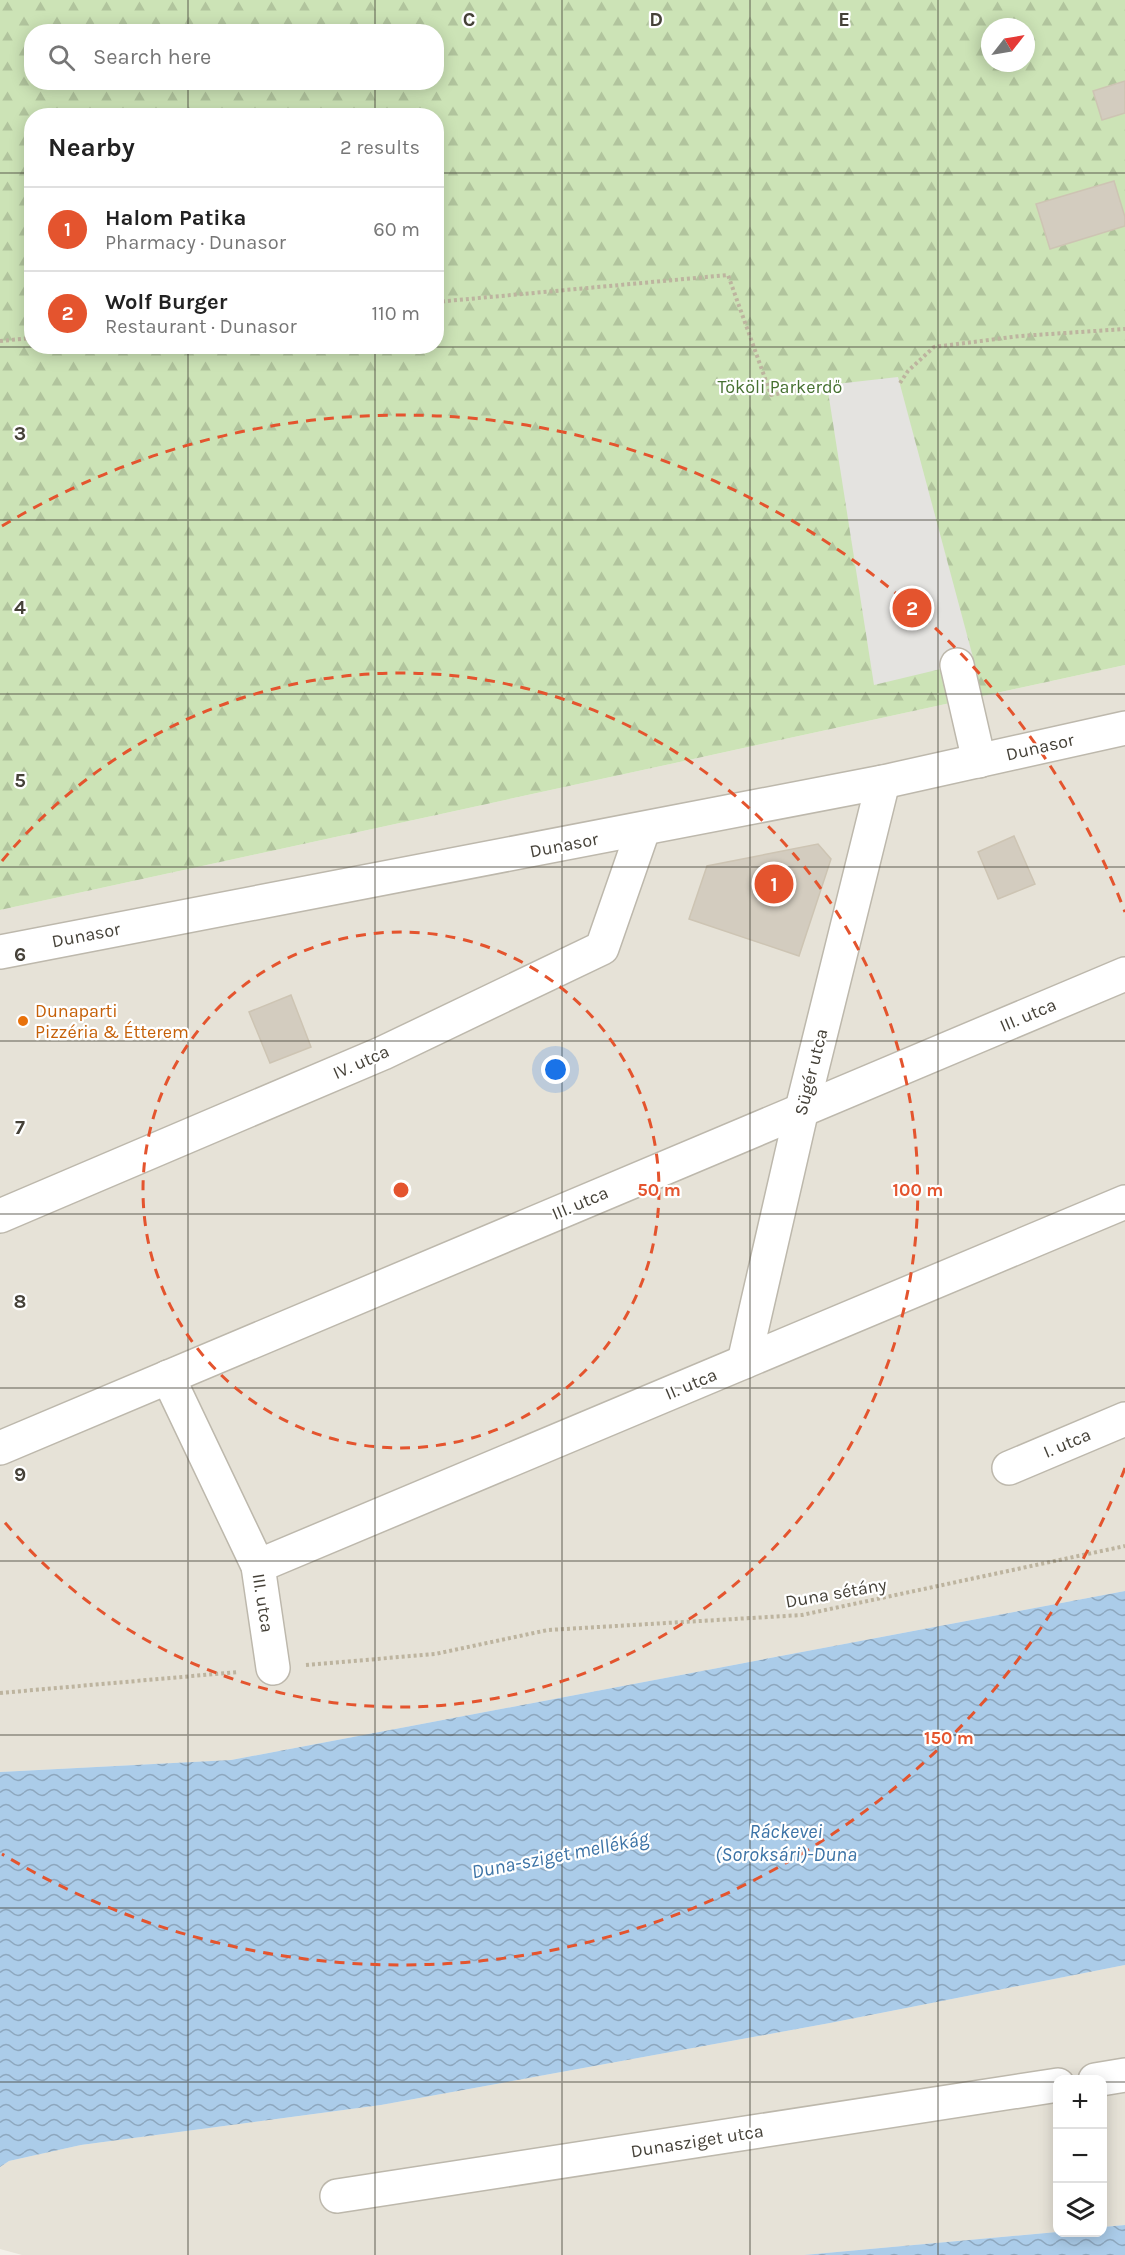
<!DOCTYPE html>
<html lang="en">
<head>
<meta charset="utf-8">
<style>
  body { margin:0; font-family:Karla,sans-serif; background:#f2f2f2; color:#222 }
  .controls { position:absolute; right:18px; bottom:18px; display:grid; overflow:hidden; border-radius:12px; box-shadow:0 3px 15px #0003 }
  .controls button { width:54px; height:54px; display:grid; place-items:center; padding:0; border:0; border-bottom:2px solid #e0e0e0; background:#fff; color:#222; font:30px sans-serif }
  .compass { position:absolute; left:981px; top:18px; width:54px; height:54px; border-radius:50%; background:#fff; box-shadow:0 3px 15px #0003; rotate:59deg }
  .you { position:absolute; left:556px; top:1070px; width:21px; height:21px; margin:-15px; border:4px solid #fff; border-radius:50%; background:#1a73e8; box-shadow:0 0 0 9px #1a73e833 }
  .badge { display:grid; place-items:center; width:39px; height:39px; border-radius:50%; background:#e4542e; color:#fff; font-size:20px; font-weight:700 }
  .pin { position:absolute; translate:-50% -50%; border:3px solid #fff; box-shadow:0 2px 6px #0006 }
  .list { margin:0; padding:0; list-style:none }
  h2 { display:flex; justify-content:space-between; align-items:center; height:78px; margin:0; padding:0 24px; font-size:26px }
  h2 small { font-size:20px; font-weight:400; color:#767676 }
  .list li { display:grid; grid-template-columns:39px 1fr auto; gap:18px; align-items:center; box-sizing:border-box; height:84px; padding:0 24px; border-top:2px solid #e0e0e0 }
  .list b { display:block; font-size:22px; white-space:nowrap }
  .list p { margin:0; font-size:20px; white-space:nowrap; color:#767676 }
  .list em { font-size:20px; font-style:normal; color:#767676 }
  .icon { flex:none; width:33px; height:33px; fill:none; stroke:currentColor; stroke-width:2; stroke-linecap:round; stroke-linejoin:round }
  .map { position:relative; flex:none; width:1125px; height:2255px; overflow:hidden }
  .search { position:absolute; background:#fff; box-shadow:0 3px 15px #0003; left:24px; top:24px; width:420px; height:66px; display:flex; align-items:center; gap:15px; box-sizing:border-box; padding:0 21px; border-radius:24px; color:#767676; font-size:22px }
  .panel { position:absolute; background:#fff; box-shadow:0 3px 15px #0003; left:24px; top:108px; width:420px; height:246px; border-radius:24px }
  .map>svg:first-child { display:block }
  .residential { fill:#e6e2d7 }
  .forest { fill:url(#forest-firs); fill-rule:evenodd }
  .parking { fill:#e4e3e0 }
  .water { fill:url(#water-waves) }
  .building { fill:#d3ccbf; stroke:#cdc4b3; stroke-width:1.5 }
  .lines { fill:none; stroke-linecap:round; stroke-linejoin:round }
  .minor-casing { stroke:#bdb8ac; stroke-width:36 }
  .path { stroke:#bdb49f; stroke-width:4; stroke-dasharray:3 3; stroke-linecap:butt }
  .minor { stroke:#fff; stroke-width:33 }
  .grid { fill:none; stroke:#454138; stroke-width:1.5; stroke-opacity:0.55 }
  .ring { fill:none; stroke:#e4542e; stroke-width:3; stroke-dasharray:10 8 }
  .food-dot { fill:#e8710a; stroke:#fff; stroke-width:2 }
  .labels { text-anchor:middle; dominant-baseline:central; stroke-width:4.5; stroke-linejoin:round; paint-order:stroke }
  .park-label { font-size:18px; fill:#467131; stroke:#fff }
  .street-label { font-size:18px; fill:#454138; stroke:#fff }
  .food-label { font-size:18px; fill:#c56008; stroke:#fff; text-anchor:start }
  .water-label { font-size:20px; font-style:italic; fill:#3c73a6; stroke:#fff }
  .grid-label { font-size:20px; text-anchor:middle; font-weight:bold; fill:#454138; stroke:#fff; stroke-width:4.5; stroke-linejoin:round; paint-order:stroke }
  .centre { fill:#e4542e; stroke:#fff; stroke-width:3 }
  .ring-label { font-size:18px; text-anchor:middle; font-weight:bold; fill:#e4542e; stroke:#fff; stroke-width:4.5; stroke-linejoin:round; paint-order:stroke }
</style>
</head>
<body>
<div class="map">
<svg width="1125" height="2255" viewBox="0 0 1125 2255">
  <defs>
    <pattern id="forest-firs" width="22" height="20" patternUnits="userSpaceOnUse" patternTransform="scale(1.5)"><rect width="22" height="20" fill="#cce3b6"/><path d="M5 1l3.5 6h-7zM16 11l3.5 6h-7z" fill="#b1c49d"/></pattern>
    <pattern id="water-waves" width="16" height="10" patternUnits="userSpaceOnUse" patternTransform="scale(1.5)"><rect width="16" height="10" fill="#abcce9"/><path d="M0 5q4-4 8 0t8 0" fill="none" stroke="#8da7be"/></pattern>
  </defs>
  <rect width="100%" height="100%" fill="#f3f0e9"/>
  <g class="residential">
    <polygon points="1125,665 1125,1591 231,1760 0,1772 0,910"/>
    <polygon points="1125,1965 1125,2225 1103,2227 1102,2080 1058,2080 1057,2232 804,2255 22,2255 0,2249 0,2167 9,2161 81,2145 381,2105 830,2023"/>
  </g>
  <path class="forest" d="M 0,0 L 1125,0 L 1125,665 L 0,910 ZM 990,27 L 1026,27 L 1026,63 L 990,63 ZM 32,32 L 436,32 L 436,82 L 32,82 ZM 32,116 L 436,116 L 436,346 L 32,346 Z"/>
  <polygon class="parking" points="898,377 974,661 874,685 827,385"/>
  <g class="water">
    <polygon points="1125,1591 1125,1965 830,2023 381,2105 81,2145 9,2161 0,2167 0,1772 231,1760"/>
    <polygon points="1125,2225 1125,2255 804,2255 1057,2232 1102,2232 1103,2227"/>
  </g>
  <g class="building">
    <polygon points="1125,81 1125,113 1102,120 1093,91"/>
    <polygon points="1114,181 1125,217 1125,226 1050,249 1036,204"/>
    <polygon points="1014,836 1035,884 998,899 978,852"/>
    <polygon points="818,844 831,859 799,956 689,919 707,866"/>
    <polygon points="291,995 311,1047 270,1063 249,1012"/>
  </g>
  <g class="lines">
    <defs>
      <g id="minor">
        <polyline points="957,665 979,761"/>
        <polyline points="0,952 883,782 1125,728"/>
        <polyline points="0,1216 383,1053 602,948 643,830"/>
        <polyline points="744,1362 802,1109 883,782"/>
        <polyline points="168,1377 258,1566 273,1668"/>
        <polyline points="0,1448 1125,974"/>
        <polyline points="1009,1468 1125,1419"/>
        <polyline points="258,1566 1125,1202"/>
        <polyline points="1095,2080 1125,2075"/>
        <polyline points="337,2196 1058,2085"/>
      </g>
    </defs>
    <use href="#minor" class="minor-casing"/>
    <g class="path">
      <polyline points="436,302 728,275 771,395 827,385"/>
      <polyline points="0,341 32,338"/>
      <polyline points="900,383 908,371 934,347 1020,336 1125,329"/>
      <polyline points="306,1665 435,1654 548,1630 802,1615 1125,1546"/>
      <polyline points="0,1693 238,1672"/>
    </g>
    <use href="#minor" class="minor"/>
  </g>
  <path class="grid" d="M 188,0 L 188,32M 375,0 L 375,32M 562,0 L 562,2255M 750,0 L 750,2255M 938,0 L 938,2255M 188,82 L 188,116M 375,82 L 375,116M 0,173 L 32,173M 436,173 L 1125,173M 188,346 L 188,2255M 375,346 L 375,2255M 0,347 L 1125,347M 0,520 L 1125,520M 0,694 L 1125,694M 0,867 L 1125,867M 0,1041 L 1125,1041M 0,1214 L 1125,1214M 0,1388 L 1125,1388M 0,1561 L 1125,1561M 0,1735 L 1125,1735M 0,1908 L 1125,1908M 0,2082 L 1058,2082M 1102,2082 L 1125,2082"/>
  <g class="ring">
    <circle cx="401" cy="1190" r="258"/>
    <path d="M2 861A517 517 0 1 1 2 1519"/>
    <path d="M1125 1468A775 775 0 0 1 2 1854M2 526A775 775 0 0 1 1125 912"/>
  </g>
  <circle class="food-dot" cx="23" cy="1021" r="6"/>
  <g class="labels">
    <g class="park-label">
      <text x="780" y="387">Tököli Parkerdő</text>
    </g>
    <g class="street-label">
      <text transform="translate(1040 747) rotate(-13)">Dunasor</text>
      <text transform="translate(564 845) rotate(-11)">Dunasor</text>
      <text transform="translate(86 935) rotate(-11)">Dunasor</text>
      <text transform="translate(1028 1015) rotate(-23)">III. utca</text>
      <text transform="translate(361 1062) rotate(-24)">IV. utca</text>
      <text transform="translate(811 1072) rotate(-76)">Sügér utca</text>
      <text transform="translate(580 1203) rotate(-23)">III. utca</text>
      <text transform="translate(691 1384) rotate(-23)">II. utca</text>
      <text transform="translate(1067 1443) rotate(-23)">I. utca</text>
      <text transform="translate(836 1593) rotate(-10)">Duna sétány</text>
      <text transform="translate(263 1603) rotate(81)">III. utca</text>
      <text transform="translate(697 2141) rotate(-9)">Dunasziget utca</text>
    </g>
    <g class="food-label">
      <text x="35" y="1011">Dunaparti<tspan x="35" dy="21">Pizzéria &amp; Étterem</tspan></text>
    </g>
    <g class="water-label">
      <text x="786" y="1831">Ráckevei<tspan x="786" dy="23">(Soroksári)-Duna</tspan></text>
      <text transform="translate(560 1855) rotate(-11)">Duna-sziget mellékág</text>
    </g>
  </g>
  <g class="grid-label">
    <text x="469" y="26">C</text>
    <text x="656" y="26">D</text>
    <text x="844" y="26">E</text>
    <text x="20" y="440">3</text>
    <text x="20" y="614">4</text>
    <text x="20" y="787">5</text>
    <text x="20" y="961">6</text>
    <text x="20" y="1134">7</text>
    <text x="20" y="1308">8</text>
    <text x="20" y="1481">9</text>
  </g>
  <circle cx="401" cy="1190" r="9" class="centre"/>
  <g class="ring-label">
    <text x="659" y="1196">50 m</text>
    <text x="918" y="1196">100 m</text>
    <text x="949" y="1744">150 m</text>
  </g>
</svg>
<div class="controls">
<button>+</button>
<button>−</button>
<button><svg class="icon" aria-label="layers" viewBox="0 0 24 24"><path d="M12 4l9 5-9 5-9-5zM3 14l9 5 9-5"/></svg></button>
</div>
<svg class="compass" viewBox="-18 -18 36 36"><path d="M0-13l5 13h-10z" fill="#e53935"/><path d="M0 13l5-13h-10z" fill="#767676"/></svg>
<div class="you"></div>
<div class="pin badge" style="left:774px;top:884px">1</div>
<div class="pin badge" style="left:912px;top:608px">2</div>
<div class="search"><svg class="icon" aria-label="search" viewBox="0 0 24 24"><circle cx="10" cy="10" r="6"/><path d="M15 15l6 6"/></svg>Search here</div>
<section class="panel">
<h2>Nearby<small>2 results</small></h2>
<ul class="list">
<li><span class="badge">1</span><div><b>Halom Patika</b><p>Pharmacy · Dunasor</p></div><em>60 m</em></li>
<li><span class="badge">2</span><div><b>Wolf Burger</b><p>Restaurant · Dunasor</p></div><em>110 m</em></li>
</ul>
</section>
</div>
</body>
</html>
